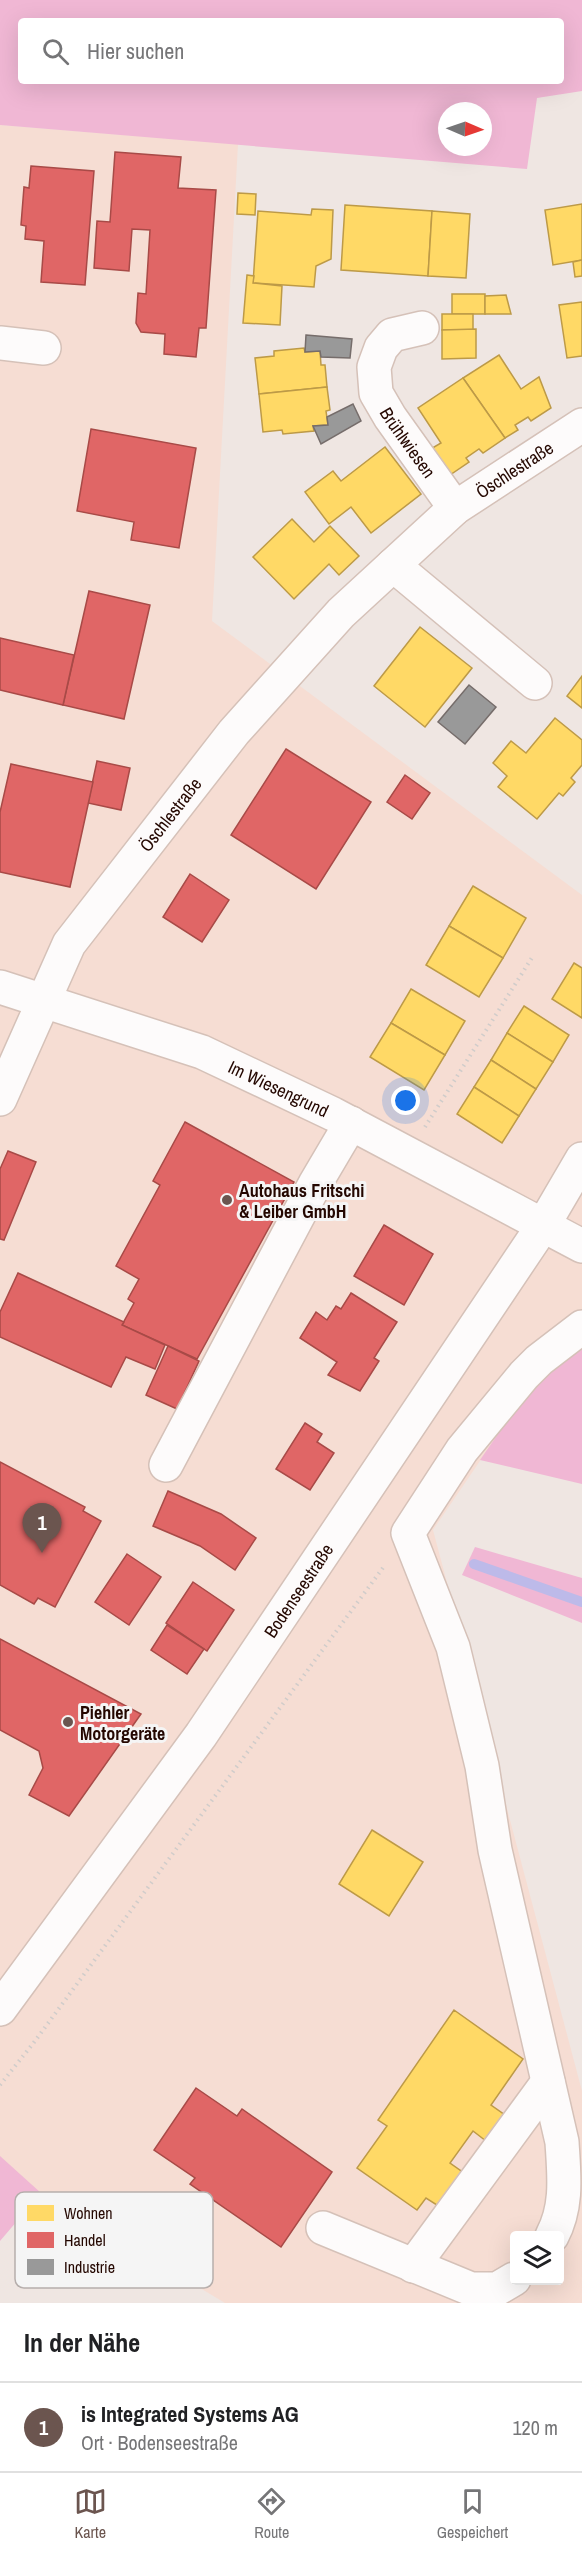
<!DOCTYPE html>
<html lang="de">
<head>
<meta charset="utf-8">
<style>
  body { margin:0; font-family:"Archivo Narrow",sans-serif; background:#f2f2f2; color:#202124 }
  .controls { position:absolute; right:18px; bottom:18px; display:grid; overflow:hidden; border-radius:6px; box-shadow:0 6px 24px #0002 }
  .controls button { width:54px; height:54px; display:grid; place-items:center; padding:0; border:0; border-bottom:2px solid #e0e0e0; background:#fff; color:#202124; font:30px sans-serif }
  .compass { position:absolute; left:438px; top:102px; width:54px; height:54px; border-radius:50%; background:#fff; box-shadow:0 6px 24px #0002; rotate:92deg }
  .you { position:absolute; left:406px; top:1101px; width:21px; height:21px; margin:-15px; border:4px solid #fff; border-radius:50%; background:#1a73e8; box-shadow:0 0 0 9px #1a73e833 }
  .badge { display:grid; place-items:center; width:39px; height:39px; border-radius:50%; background:#6b554f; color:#fff; font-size:20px; font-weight:700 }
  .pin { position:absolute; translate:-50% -50px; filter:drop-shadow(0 2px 3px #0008) }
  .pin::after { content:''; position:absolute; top:32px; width:21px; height:18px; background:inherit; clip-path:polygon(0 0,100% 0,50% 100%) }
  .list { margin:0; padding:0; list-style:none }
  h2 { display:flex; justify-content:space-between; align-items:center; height:78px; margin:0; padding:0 24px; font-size:26px }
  h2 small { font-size:20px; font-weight:400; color:#757577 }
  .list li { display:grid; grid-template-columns:39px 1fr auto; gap:18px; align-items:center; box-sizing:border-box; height:90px; padding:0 24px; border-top:2px solid #e0e0e0 }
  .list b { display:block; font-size:22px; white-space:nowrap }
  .list p { margin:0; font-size:20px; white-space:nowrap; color:#757577 }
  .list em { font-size:20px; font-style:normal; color:#757577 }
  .icon { flex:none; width:33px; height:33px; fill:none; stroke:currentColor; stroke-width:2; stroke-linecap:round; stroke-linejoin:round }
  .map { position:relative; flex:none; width:582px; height:2303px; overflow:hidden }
  .search { position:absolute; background:#fff; box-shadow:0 6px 24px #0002; left:18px; right:18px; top:18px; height:66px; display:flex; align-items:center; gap:15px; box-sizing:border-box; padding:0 21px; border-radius:6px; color:#757577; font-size:22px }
  .sheet { height:168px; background:#fff }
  nav { display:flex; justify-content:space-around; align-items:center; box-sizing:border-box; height:84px; border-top:2px solid #e0e0e0; background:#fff; font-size:16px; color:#757577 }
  nav a { display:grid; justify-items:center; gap:3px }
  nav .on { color:#6b554f }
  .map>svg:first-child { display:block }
  .built { fill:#f6ddd3; fill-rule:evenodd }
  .grass { fill:#f0b7d4; fill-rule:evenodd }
  .homes { fill:#ffd966; stroke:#bd9a47; stroke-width:1.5 }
  .shops { fill:#e06666; stroke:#a84a47; stroke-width:1.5 }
  .industry { fill:#999; stroke:#766d6b; stroke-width:1.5 }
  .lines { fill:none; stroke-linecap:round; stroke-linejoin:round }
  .stream { stroke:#bdbae9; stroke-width:10 }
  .minor-casing { stroke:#d5c1b8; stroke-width:36 }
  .path { stroke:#d0ccca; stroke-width:4; stroke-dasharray:1.5 4.5; stroke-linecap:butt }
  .minor { stroke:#fdfbfb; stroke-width:33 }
  .poi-dot { fill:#6b554f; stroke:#f5f5f5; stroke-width:2 }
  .labels { text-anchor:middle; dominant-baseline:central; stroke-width:6; stroke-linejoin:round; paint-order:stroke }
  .street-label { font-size:18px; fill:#240700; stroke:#f5f5f5 }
  .poi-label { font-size:18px; font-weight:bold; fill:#240700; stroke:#f5f5f5; text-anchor:start }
  .key { fill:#f5f5f5; stroke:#b6aeac; stroke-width:1.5 }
  .key-label { font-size:16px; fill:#240700 }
</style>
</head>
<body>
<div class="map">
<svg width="582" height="2303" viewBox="0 0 582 2303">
  <rect width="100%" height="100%" fill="#efe6e2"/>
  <path class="built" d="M 0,125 L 238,144 L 212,621 L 582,895 L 582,1347 L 531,1386 L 433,1530 L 582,2091 L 582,2303 L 225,2303 L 0,2168 ZM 514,2236 L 560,2236 L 560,2280 L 514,2280 Z"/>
  <g class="grass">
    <path d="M 0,0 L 582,0 L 582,91 L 537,98 L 527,169 L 0,125 ZM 21,21 L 561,21 L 561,81 L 21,81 ZM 447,111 L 483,111 L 483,147 L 447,147 Z"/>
    <polygon points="582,1347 582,1484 480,1460 531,1386"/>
    <polygon points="475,1547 582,1578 582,1623 462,1575"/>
    <polygon points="0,2156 41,2193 0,2241"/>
  </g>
  <g class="homes">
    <polygon points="238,193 256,194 255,215 237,214"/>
    <polygon points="582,204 582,260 553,265 545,210"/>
    <polygon points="345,205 432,211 428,276 341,270"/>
    <polygon points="312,209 333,210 331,259 316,266 314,287 253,283 258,211 311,215"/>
    <polygon points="432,211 470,214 466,278 428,276"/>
    <polygon points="582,260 582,276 575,277 573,262"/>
    <polygon points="247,275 254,276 253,283 282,286 280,325 243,323"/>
    <rect x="452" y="294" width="33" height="20"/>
    <polygon points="506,295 511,314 485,314 485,296"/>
    <polygon points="582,302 582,356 567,358 559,305"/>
    <rect x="442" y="314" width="31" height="16"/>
    <polygon points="476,329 476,358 442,359 442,330"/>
    <polygon points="304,348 305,352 320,351 321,365 325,365 327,387 259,394 255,358 274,356 274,351"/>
    <polygon points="499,355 521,389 539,377 551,408 531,421 528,417 515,425 518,430 505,438 463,378"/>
    <polygon points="463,378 505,438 483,453 479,449 466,458 469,462 447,477 429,450 441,443 418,408"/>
    <polygon points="327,387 330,410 326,411 328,425 313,426 314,431 283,434 282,430 263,432 259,394"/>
    <polygon points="385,447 421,494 371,533 351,507 329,524 305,492 333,471 341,481"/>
    <polygon points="292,519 314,542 330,526 359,556 339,575 329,564 294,599 253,557"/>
    <polygon points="420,627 472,668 425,727 374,686"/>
    <polygon points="582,676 582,708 567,696"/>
    <polygon points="555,718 582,740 582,765 571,778 575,782 563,796 559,793 537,819 498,787 507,776 493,763 511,741 526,753"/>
    <polygon points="473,886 526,918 503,958 449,926"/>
    <polygon points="449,926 503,958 479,997 426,965"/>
    <polygon points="574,963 582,968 582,1018 552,999"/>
    <polygon points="411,989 465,1021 445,1055 391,1023"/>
    <polygon points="524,1006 569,1035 553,1062 507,1033"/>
    <polygon points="391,1023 445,1055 424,1090 370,1057"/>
    <polygon points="507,1033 553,1062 536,1089 491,1060"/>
    <polygon points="491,1060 536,1089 519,1116 474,1087"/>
    <polygon points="474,1087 519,1116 502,1143 457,1114"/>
    <polygon points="372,1830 423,1862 389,1916 339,1884"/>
    <polygon points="454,2010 523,2059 491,2105 505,2115 486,2141 473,2131 450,2163 464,2173 440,2207 426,2198 417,2210 357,2168 387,2126 378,2120"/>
  </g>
  <g class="shops">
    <polygon points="115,152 181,157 178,188 216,190 206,328 199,328 196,357 164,354 165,334 141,332 136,323 138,293 146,294 150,230 132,229 129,271 94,268 97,221 110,222"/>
    <polygon points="31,166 94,171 85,285 41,282 44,241 25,239 26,226 21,225 24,187 29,188"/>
    <polygon points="91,429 196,448 179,548 131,540 134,522 77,511"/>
    <polygon points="89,591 150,605 124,719 63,705"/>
    <polygon points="0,638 74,655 63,705 0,690"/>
    <polygon points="286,749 371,802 316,889 231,835"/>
    <polygon points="97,761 130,768 121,810 88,803"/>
    <polygon points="11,764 93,782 70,887 0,872 0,812"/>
    <polygon points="405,775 430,793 412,819 387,802"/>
    <polygon points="190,874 229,900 202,942 163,917"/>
    <polygon points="185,1122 294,1182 197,1359 122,1325 134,1303 128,1299 139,1279 116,1266 160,1185 153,1181"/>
    <polygon points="8,1151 36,1162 4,1240 0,1239 0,1169"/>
    <polygon points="384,1225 433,1254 404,1305 354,1276"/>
    <polygon points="18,1273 124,1322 122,1325 165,1345 155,1369 126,1357 111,1387 0,1337 0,1312"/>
    <polygon points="351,1293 397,1322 374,1358 379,1361 360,1391 328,1375 337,1362 300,1338 316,1312 327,1320 336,1306 341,1309"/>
    <polygon points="168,1346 199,1361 177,1409 146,1395"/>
    <polygon points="305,1423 322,1434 317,1442 334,1453 310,1490 276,1469"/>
    <polygon points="0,1462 85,1507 83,1511 101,1521 55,1607 38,1598 34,1604 0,1585"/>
    <polygon points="168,1491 221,1514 256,1538 235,1570 200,1546 153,1526"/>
    <polygon points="127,1554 161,1577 129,1625 95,1602"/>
    <polygon points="193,1582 234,1610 207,1651 166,1623"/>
    <polygon points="167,1625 204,1649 187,1674 151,1650"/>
    <polygon points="0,1639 141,1714 69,1816 29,1795 43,1768 39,1751 0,1730"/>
    <polygon points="196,2088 237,2116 242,2109 332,2172 281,2247 190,2184 195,2178 154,2150"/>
  </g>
  <g class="industry">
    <polygon points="306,335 352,339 350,358 321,357 320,351 305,352"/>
    <polygon points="353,404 361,421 321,444 313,426 328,425 327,417"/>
    <polygon points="469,685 496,707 465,744 438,722"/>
  </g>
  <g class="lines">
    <polyline class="stream" points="474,1564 582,1602"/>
    <defs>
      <g id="minor">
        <path id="s1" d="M 422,328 L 392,335 L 381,348 L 374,367 L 376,393 L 390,417 L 455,508"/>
        <polyline points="0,343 44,348"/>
        <polyline points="393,565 535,683"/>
        <path id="s2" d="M 0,987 L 202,1052 L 333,1114 L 582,1246"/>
        <path id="s3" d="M 0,1099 L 69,944 L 234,732 L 341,613 L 455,508 L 582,425"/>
        <polyline points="166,1465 315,1184 351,1123"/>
        <path id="s4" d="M 0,2009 L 201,1735 L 544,1224 L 582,1159"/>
        <polyline points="323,2228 471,2289 497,2289 514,2279"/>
        <path d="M 552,2236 C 568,2206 564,2175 562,2142 L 495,1850 L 482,1766 L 453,1647 L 408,1533 L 462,1450 L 524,1375 L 539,1360 L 582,1327"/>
        <polyline points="413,2266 548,2082"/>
      </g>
    </defs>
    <use href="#minor" class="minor-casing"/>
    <g class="path">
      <polyline points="425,1127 533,956"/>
      <polyline points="0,2085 35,2041 385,1565"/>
    </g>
    <use href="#minor" class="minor"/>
  </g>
  <g class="poi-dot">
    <circle cx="227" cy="1200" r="6"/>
    <circle cx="68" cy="1722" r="6"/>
  </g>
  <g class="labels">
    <g class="street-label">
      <text stroke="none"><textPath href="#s1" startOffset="153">Brühlwiesen</textPath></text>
      <text stroke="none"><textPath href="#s3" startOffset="824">Öschlestraße</textPath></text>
      <text stroke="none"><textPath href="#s3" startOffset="334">Öschlestraße</textPath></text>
      <text stroke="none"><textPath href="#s2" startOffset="297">Im Wiesengrund</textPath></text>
      <text stroke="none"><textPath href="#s4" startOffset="514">Bodenseestraße</textPath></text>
    </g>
    <g class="poi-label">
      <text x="239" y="1190">Autohaus Fritschi<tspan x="239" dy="21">&amp; Leiber GmbH</tspan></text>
      <text x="80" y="1712">Piehler<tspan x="80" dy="21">Motorgeräte</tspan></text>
    </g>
  </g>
  <rect x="15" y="2192" width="198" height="96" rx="9" class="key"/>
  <rect x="27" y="2205" width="27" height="16" fill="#ffd966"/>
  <rect x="27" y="2232" width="27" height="16" fill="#e06666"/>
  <rect x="27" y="2259" width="27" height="16" fill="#999"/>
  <g class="key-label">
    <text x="64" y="2219">Wohnen</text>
    <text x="64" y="2246">Handel</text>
    <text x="64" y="2273">Industrie</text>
  </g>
</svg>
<div class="controls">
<button><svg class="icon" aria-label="layers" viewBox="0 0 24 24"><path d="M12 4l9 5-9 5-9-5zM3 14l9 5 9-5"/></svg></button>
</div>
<svg class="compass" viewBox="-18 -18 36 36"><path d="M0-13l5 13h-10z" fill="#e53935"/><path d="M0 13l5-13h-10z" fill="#757577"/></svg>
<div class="you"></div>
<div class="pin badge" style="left:42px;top:1553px">1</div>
<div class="search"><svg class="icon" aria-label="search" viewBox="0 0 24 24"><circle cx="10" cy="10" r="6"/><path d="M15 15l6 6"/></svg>Hier suchen</div>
</div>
<section class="sheet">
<h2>In der Nähe<small></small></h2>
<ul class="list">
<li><span class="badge">1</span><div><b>is Integrated Systems AG</b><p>Ort · Bodenseestraße</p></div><em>120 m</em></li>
</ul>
</section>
<nav>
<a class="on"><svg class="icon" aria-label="map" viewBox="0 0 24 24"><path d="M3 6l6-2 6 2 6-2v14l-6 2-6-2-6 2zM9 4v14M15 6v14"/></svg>Karte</a>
<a><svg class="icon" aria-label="directions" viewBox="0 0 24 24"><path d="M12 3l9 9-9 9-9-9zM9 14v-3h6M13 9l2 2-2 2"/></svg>Route</a>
<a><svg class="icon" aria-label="saved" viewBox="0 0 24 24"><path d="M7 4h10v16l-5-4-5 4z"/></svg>Gespeichert</a>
</nav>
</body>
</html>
